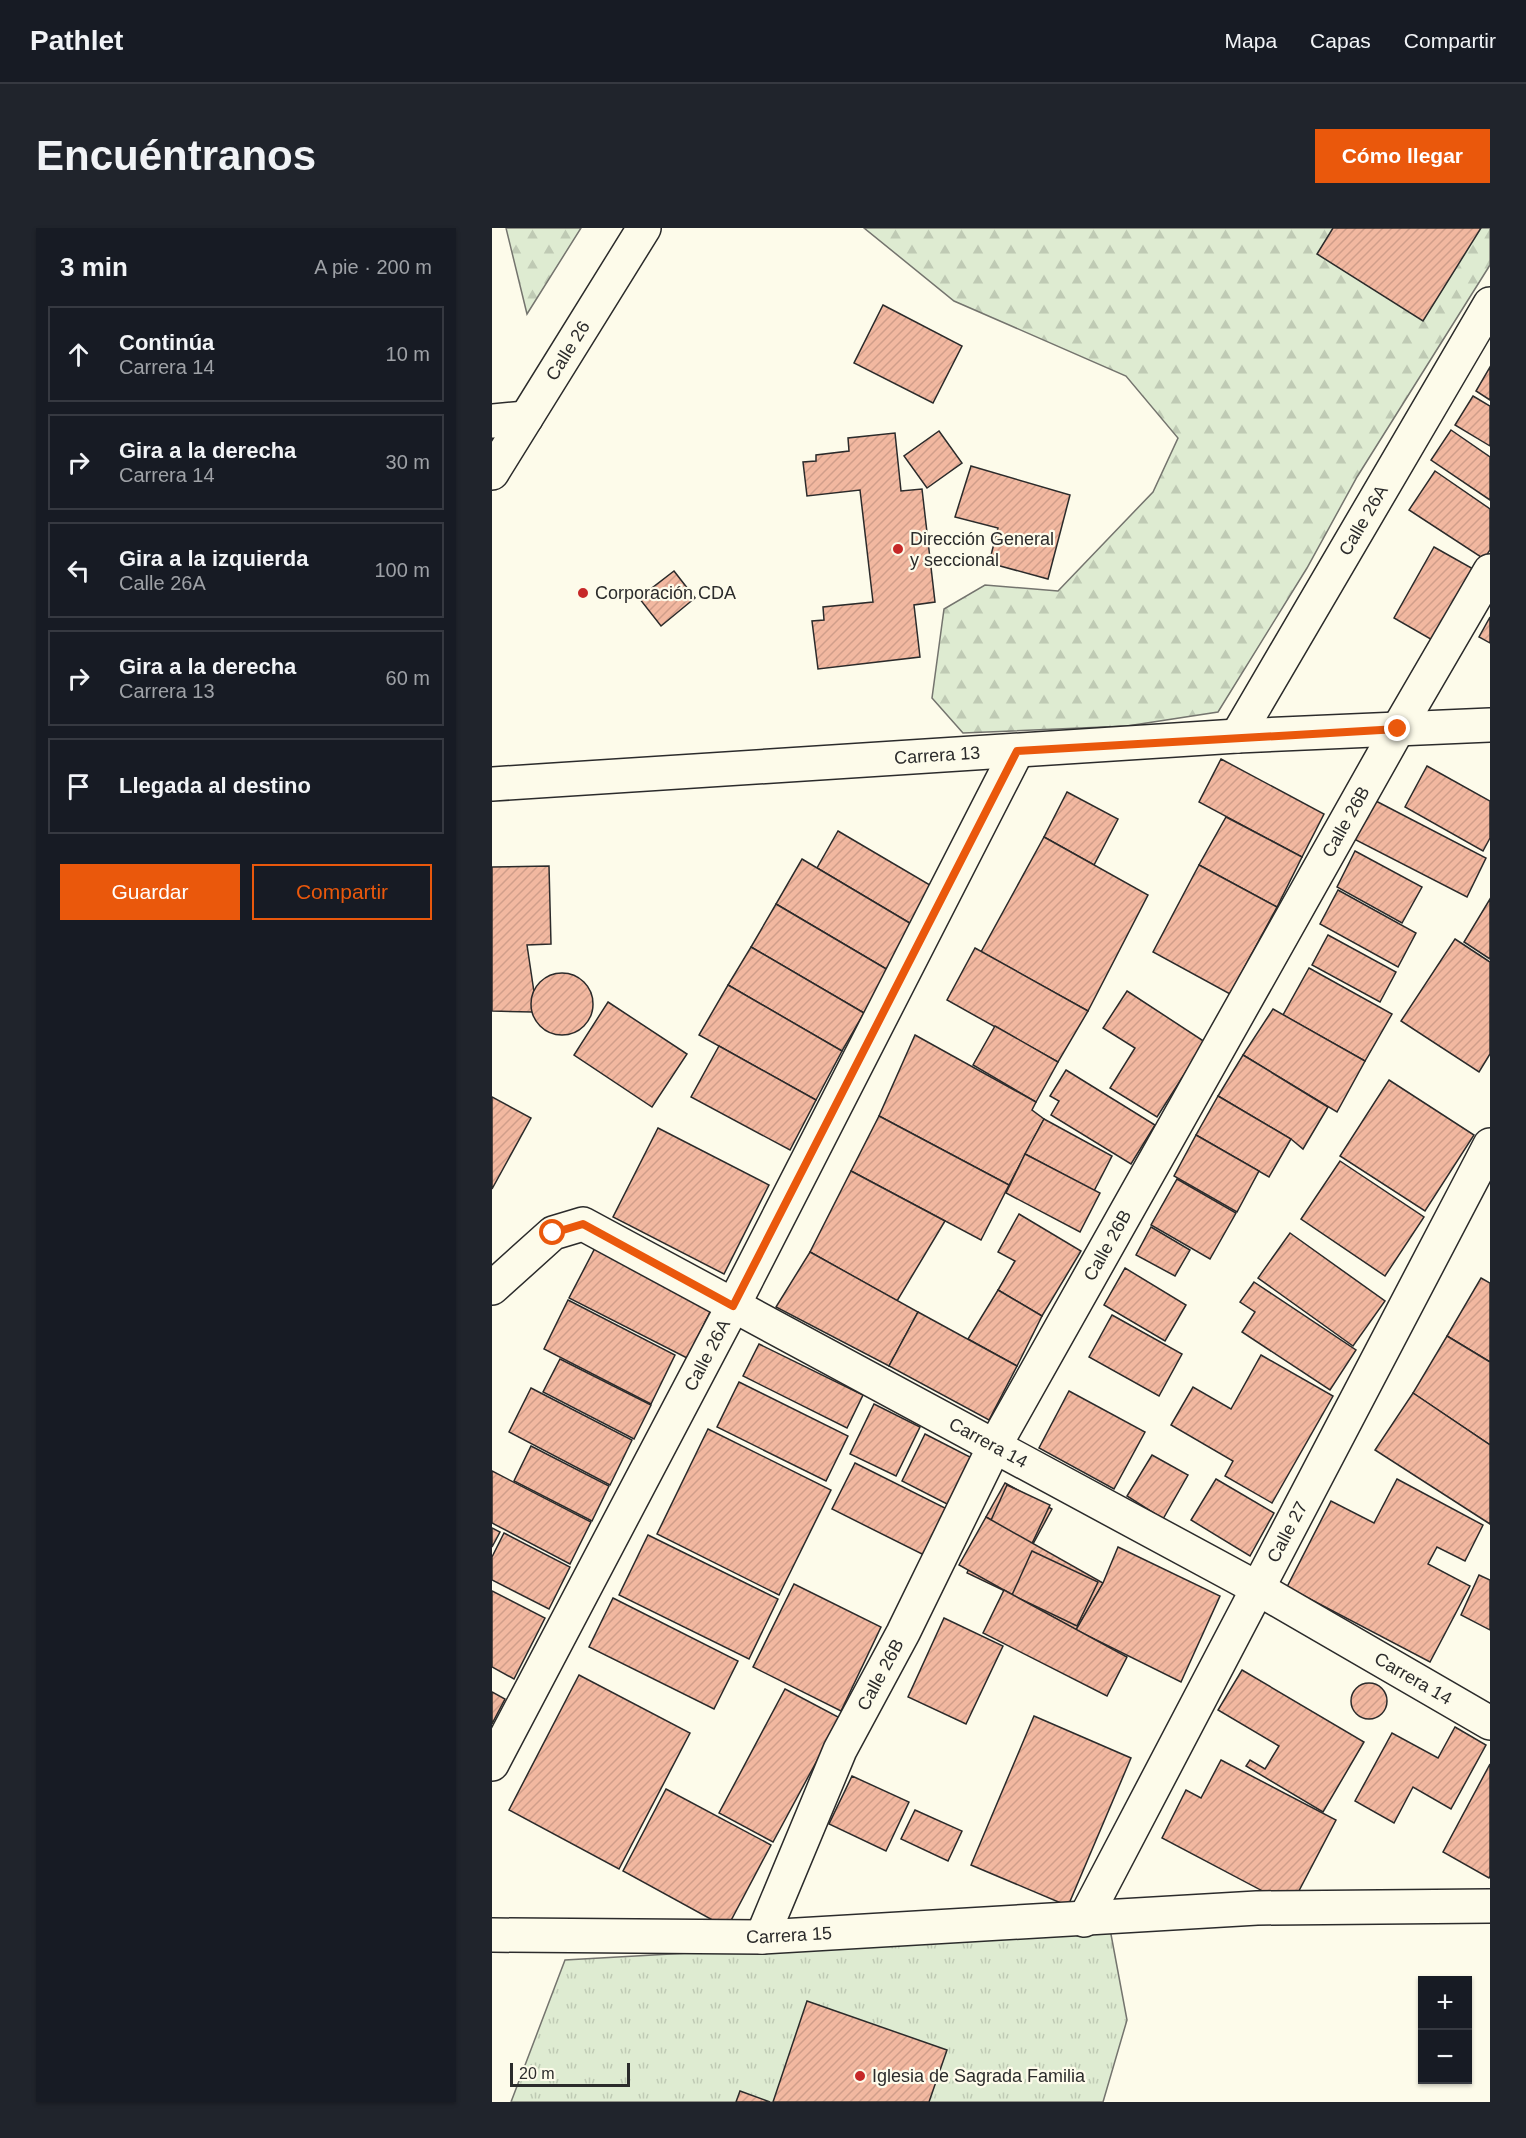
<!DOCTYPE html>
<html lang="es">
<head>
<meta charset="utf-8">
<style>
  body { margin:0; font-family:Arial,sans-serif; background:#20242c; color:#f1f3f6 }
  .controls { position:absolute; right:18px; bottom:18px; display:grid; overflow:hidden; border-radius:0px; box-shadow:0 2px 4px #0004 }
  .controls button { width:54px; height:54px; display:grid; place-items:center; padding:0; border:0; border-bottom:2px solid #363941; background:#171b24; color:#f1f3f6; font:30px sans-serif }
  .scale { position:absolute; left:18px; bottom:15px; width:120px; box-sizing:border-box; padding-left:6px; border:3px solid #2b2b2b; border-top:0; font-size:16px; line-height:21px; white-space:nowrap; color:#2b2b2b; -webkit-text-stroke:4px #fdfbea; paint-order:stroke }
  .stop { position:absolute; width:18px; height:18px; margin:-14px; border:4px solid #ea580c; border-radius:50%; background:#fff }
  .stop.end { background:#ea580c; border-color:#fff; box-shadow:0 2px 6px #0008 }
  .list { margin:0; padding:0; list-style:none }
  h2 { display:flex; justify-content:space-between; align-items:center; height:78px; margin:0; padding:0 24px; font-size:26px }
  h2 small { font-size:20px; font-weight:400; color:#9ea1a6 }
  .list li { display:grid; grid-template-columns:39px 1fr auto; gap:18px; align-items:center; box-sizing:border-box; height:96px; margin:0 12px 12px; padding:0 12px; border:2px solid #363941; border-radius:0px }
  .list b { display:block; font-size:22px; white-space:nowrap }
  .list p { margin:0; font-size:20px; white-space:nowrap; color:#9ea1a6 }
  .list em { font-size:20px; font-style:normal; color:#9ea1a6 }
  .actions { display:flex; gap:12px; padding:18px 24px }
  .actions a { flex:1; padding:14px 0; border:2px solid #ea580c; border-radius:0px; text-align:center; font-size:21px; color:#ea580c }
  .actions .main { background:#ea580c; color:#fff }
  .icon { flex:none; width:33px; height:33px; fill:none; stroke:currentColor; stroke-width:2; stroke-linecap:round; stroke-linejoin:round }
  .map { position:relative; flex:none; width:998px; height:1874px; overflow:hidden; border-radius:0px }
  header { display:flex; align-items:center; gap:36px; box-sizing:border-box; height:84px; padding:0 30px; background:#171b24; border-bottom:2px solid #363941 }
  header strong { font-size:28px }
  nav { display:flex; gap:33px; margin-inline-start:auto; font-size:21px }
  .intro { display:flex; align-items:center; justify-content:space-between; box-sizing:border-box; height:144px; padding:0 36px }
  h1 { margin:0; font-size:42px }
  .button { padding:15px 27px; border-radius:0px; background:#ea580c; color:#fff; font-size:21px; font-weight:700 }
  main { display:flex; gap:36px; padding:0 36px }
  aside { flex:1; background:#171b24; border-radius:0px; box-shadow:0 2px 4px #0004 }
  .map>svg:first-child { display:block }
  .grass { fill:url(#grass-tufts); stroke:#74746e; stroke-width:1.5 }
  .forest { fill:url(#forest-firs); stroke:#74746e; stroke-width:1.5 }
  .building { fill:url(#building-hatch); stroke:#2b2b2b; stroke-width:1.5 }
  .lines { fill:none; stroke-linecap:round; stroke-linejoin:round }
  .minor-casing { stroke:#2b2b2b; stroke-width:36 }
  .tertiary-casing { stroke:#2b2b2b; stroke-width:36 }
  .minor { stroke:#fdfbea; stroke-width:33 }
  .tertiary { stroke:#fdfbea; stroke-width:33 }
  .route { stroke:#ea580c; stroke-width:8 }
  .poi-dot { fill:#c62828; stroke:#fdfbea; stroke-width:2 }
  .labels { text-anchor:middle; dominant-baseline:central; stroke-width:4.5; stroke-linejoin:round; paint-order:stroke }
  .street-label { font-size:18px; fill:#2b2b2b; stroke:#fdfbea }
  .poi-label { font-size:18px; fill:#2b2b2b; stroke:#fdfbea; text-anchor:start }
</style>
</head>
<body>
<header>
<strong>Pathlet</strong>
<nav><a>Mapa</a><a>Capas</a><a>Compartir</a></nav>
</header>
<div class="intro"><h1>Encuéntranos</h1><a class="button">Cómo llegar</a></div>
<main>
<aside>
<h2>3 min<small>A pie · 200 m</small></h2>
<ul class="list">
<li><svg class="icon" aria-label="ahead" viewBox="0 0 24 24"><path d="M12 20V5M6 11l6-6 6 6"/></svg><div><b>Continúa</b><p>Carrera 14</p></div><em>10 m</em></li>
<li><svg class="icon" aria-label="right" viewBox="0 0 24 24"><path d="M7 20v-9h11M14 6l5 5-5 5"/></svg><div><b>Gira a la derecha</b><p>Carrera 14</p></div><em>30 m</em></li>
<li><svg class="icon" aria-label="left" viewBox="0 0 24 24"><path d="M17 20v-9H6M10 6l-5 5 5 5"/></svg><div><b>Gira a la izquierda</b><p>Calle 26A</p></div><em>100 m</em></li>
<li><svg class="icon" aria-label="right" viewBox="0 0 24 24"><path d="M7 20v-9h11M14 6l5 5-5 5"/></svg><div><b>Gira a la derecha</b><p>Carrera 13</p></div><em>60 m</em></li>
<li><svg class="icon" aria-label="arrive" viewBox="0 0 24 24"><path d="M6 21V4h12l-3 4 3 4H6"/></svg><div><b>Llegada al destino</b></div></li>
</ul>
<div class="actions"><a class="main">Guardar</a><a>Compartir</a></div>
</aside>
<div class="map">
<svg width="998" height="1874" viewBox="0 0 998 1874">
  <defs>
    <pattern id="grass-tufts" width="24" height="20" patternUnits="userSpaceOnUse" patternTransform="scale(1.5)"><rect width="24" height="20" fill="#deebd1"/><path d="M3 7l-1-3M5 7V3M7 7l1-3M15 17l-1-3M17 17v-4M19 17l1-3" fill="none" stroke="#bfcab4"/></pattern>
    <pattern id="forest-firs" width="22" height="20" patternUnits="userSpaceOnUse" patternTransform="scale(1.5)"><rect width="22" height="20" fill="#deebd1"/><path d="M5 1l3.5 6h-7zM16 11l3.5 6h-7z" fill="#bfcab4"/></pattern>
    <pattern id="building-hatch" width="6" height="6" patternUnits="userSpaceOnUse" patternTransform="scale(1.5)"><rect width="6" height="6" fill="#f2b8a0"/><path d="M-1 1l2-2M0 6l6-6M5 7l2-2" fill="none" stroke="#d09e8a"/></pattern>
  </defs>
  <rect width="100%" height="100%" fill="#fdfbea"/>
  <polygon class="grass" points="618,1701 635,1792 611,1874 19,1874 73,1732"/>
  <g class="forest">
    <polygon points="14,0 89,0 35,86"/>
    <polygon points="372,0 998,0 998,37 865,249 815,340 726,484 635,498 471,505 440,470 452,381 493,357 566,363 661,264 686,210 634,148 462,73"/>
  </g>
  <g class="building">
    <polygon points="841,0 989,0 931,93 825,26"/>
    <polygon points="391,77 470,118 441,175 362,135"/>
    <polygon points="998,139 998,172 984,163"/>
    <polygon points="981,168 998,178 998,218 963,197"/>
    <polygon points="959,202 998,229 998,272 939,232"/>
    <polygon points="447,203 470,235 435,260 412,228"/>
    <polygon points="403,205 409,263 430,261 443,374 422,377 428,429 326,441 320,393 332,392 331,379 381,374 368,262 315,268 311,234 324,233 324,227 357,223 356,210"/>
    <polygon points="479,238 578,267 556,351 497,335 506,300 463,289"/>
    <polygon points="943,243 998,281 998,322 992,331 917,282"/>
    <polygon points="942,319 983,342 942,413 902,390"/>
    <polygon points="182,343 203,370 169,398 147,370"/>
    <polygon points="998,389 998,415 987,409"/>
    <polygon points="729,531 832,586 810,629 707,574"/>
    <polygon points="935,538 998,573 998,610 991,623 913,579"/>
    <polygon points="575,564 626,591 602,637 552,609"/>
    <polygon points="882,572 994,630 975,669 862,611"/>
    <polygon points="734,589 810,629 785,679 707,637"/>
    <polygon points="346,603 443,660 421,697 325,640"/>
    <polygon points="552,609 656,667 596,783 489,724"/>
    <polygon points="863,623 930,659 910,695 845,659"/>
    <polygon points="310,631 421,697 396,742 284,676"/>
    <polygon points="707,637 785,679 738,766 661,724"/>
    <polygon points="57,638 59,716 35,717 42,764 40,784 0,783 0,639"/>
    <polygon points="846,662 924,705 906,739 828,696"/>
    <polygon points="998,671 998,731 972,714"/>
    <polygon points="284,676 396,742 372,785 259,719"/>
    <polygon points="836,707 904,744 888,774 820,737"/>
    <polygon points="963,711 998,734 998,826 987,844 909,793"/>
    <polygon points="259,719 372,785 350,823 236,757"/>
    <polygon points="483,720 596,783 566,834 455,772"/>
    <polygon points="817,740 900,786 873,833 791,787"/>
    <circle cx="70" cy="776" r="31"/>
    <polygon points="236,757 350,823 324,872 207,807"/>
    <polygon points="635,763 713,814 665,889 618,860 643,820 611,800"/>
    <polygon points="116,774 195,826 160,879 82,827"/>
    <polygon points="781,781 873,833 845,884 751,827"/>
    <polygon points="503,798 566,834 544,874 481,837"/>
    <polygon points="423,807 544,874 540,882 552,891 517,957 387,888"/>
    <polygon points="227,818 324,872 298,922 199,869"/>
    <polygon points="751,827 836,879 811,921 799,911 726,868"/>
    <polygon points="574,842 663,897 639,936 559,887 567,873 558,868"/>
    <polygon points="897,852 982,907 933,983 848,928"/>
    <polygon points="726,868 799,911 777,949 704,907"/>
    <polygon points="0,869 39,890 0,961"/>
    <polygon points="387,888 517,957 489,1012 359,943"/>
    <polygon points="552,891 620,928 602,963 533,926"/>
    <polygon points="166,900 277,957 232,1046 121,989"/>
    <polygon points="704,907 767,943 745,984 682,948"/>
    <polygon points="533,926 608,965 588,1004 514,965"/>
    <polygon points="848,933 932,989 893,1048 809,991"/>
    <polygon points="359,943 453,993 405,1073 318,1024"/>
    <polygon points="685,951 744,985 718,1031 659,997"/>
    <polygon points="527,986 589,1023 550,1088 506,1062 523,1033 506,1024"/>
    <polygon points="659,999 698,1022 683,1048 644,1027"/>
    <polygon points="798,1005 893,1073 861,1118 766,1050"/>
    <polygon points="103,1020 220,1080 195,1130 77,1070"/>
    <polygon points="318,1024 426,1084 397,1138 284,1079"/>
    <polygon points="633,1040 694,1077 673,1113 612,1077"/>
    <polygon points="989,1050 998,1055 998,1134 955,1108"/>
    <polygon points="762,1054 864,1122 838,1162 750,1104 763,1084 748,1074"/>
    <polygon points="506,1062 550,1088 525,1138 476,1111"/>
    <polygon points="76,1072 183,1127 159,1176 52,1121"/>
    <polygon points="426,1084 525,1138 497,1192 397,1138"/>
    <polygon points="620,1087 690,1126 667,1168 597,1129"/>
    <polygon points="955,1108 998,1134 998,1217 921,1165"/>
    <polygon points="267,1116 371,1167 355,1200 251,1148"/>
    <polygon points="769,1127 841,1168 780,1275 733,1248 741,1233 679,1197 701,1159 739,1181"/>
    <polygon points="68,1131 159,1177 142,1211 51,1164"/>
    <polygon points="247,1154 356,1208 334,1253 225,1199"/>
    <polygon points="39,1160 140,1212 118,1257 17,1204"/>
    <polygon points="577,1163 653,1204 622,1261 547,1220"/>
    <polygon points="921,1165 998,1217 998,1296 883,1222"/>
    <polygon points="382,1176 428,1199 404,1248 358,1226"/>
    <polygon points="216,1201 339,1262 287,1367 165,1306"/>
    <polygon points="433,1206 480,1230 457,1277 410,1253"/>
    <polygon points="39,1218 117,1258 100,1293 22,1253"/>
    <polygon points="660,1227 696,1247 671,1291 635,1268"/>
    <polygon points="363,1235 457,1282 434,1328 340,1281"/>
    <polygon points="0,1243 99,1294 78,1336 0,1295"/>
    <polygon points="724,1251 782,1285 758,1328 699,1292"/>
    <polygon points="905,1251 991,1297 973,1333 945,1319 936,1336 978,1358 938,1434 795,1359 839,1273 882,1295"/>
    <polygon points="513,1255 560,1281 541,1316 494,1289"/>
    <polygon points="515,1257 558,1277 517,1365 475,1345"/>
    <polygon points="494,1289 611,1355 584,1402 467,1337"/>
    <polygon points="0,1300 8,1304 0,1319"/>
    <polygon points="12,1305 78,1339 57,1381 0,1352 0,1329"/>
    <polygon points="156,1307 286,1371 257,1431 127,1367"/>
    <polygon points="626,1319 728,1368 689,1454 584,1402 611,1355"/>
    <polygon points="540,1323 606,1354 585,1398 520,1367"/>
    <polygon points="987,1347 998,1352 998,1402 969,1387"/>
    <polygon points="302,1356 389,1399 349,1483 261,1439"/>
    <polygon points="512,1362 635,1429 615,1468 491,1405"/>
    <polygon points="0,1363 53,1390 22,1451 0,1439"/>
    <polygon points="121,1370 246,1433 222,1481 97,1419"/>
    <polygon points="452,1390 511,1418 474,1496 416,1469"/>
    <polygon points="750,1442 872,1514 831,1584 754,1538 758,1532 773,1541 787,1518 726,1482"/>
    <polygon points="87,1447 198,1505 127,1641 17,1582"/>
    <circle cx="877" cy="1473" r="18"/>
    <polygon points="293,1461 348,1490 281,1614 227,1585"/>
    <polygon points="0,1464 13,1471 0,1496"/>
    <polygon points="542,1488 639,1530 576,1678 479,1637"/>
    <polygon points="963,1499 994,1517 959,1581 921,1559 902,1595 863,1573 900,1505 946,1530"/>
    <polygon points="729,1532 844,1592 799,1678 670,1610 694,1562 709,1570"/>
    <polygon points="998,1536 998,1648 997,1650 951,1624"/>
    <polygon points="360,1548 417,1574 394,1623 337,1596"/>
    <polygon points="174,1561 279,1617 235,1700 131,1643"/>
    <polygon points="423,1582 470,1603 456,1633 409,1611"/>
    <polygon points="315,1773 455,1822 437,1874 281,1874"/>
    <polygon points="248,1863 278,1874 244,1874"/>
  </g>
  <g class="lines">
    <defs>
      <g id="minor">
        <polyline points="0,193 34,190"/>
        <path id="s1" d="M 745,508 L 998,76"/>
        <path id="s2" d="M 0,556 L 745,508 L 998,497"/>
        <path id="s3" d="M 0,1060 L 61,1005 L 91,996 L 765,1360 L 998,1495"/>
        <path id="s4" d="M 0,1536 L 241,1078 L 525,523"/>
        <path id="s5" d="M 592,1692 L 998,917"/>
        <path id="s6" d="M 0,1707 L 270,1709 L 765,1680 L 998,1678"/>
        <path id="s7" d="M 270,1709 L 348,1522 L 411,1405 L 502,1219 L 906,501 L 998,343"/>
      </g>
      <g id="tertiary">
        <path id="s8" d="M 0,245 L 152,0"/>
      </g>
    </defs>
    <use href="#minor" class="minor-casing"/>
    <use href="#tertiary" class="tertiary-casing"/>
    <use href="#minor" class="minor"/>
    <use href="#tertiary" class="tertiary"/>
  </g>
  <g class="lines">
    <polyline class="route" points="61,1005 91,996 241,1078 525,523 906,501"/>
  </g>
  <g class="poi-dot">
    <circle cx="406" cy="321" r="6"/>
    <circle cx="91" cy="365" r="6"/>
    <circle cx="368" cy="1848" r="6"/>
  </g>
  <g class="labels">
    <g class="street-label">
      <text stroke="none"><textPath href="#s8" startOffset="144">Calle 26</textPath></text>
      <text stroke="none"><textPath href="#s1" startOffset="250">Calle 26A</textPath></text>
      <text stroke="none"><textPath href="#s2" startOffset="446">Carrera 13</textPath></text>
      <text stroke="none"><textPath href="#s7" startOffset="1260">Calle 26B</textPath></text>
      <text stroke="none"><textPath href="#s7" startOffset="774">Calle 26B</textPath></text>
      <text stroke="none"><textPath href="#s4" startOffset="462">Calle 26A</textPath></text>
      <text stroke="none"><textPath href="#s3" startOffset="574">Carrera 14</textPath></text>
      <text stroke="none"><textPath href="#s5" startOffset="438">Calle 27</textPath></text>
      <text stroke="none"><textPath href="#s7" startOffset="288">Calle 26B</textPath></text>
      <text stroke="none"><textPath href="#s3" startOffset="1060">Carrera 14</textPath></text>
      <text stroke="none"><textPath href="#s6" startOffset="297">Carrera 15</textPath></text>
    </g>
    <g class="poi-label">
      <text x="418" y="311">Dirección General<tspan x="418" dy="21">y seccional</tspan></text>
      <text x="103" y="365">Corporación CDA</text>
      <text x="380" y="1848">Iglesia de Sagrada Familia</text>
    </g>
  </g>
</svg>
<div class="controls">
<button>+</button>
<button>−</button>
</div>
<div class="scale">20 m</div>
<div class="stop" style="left:61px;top:1005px"></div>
<div class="stop end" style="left:906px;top:501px"></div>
</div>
</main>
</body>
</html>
